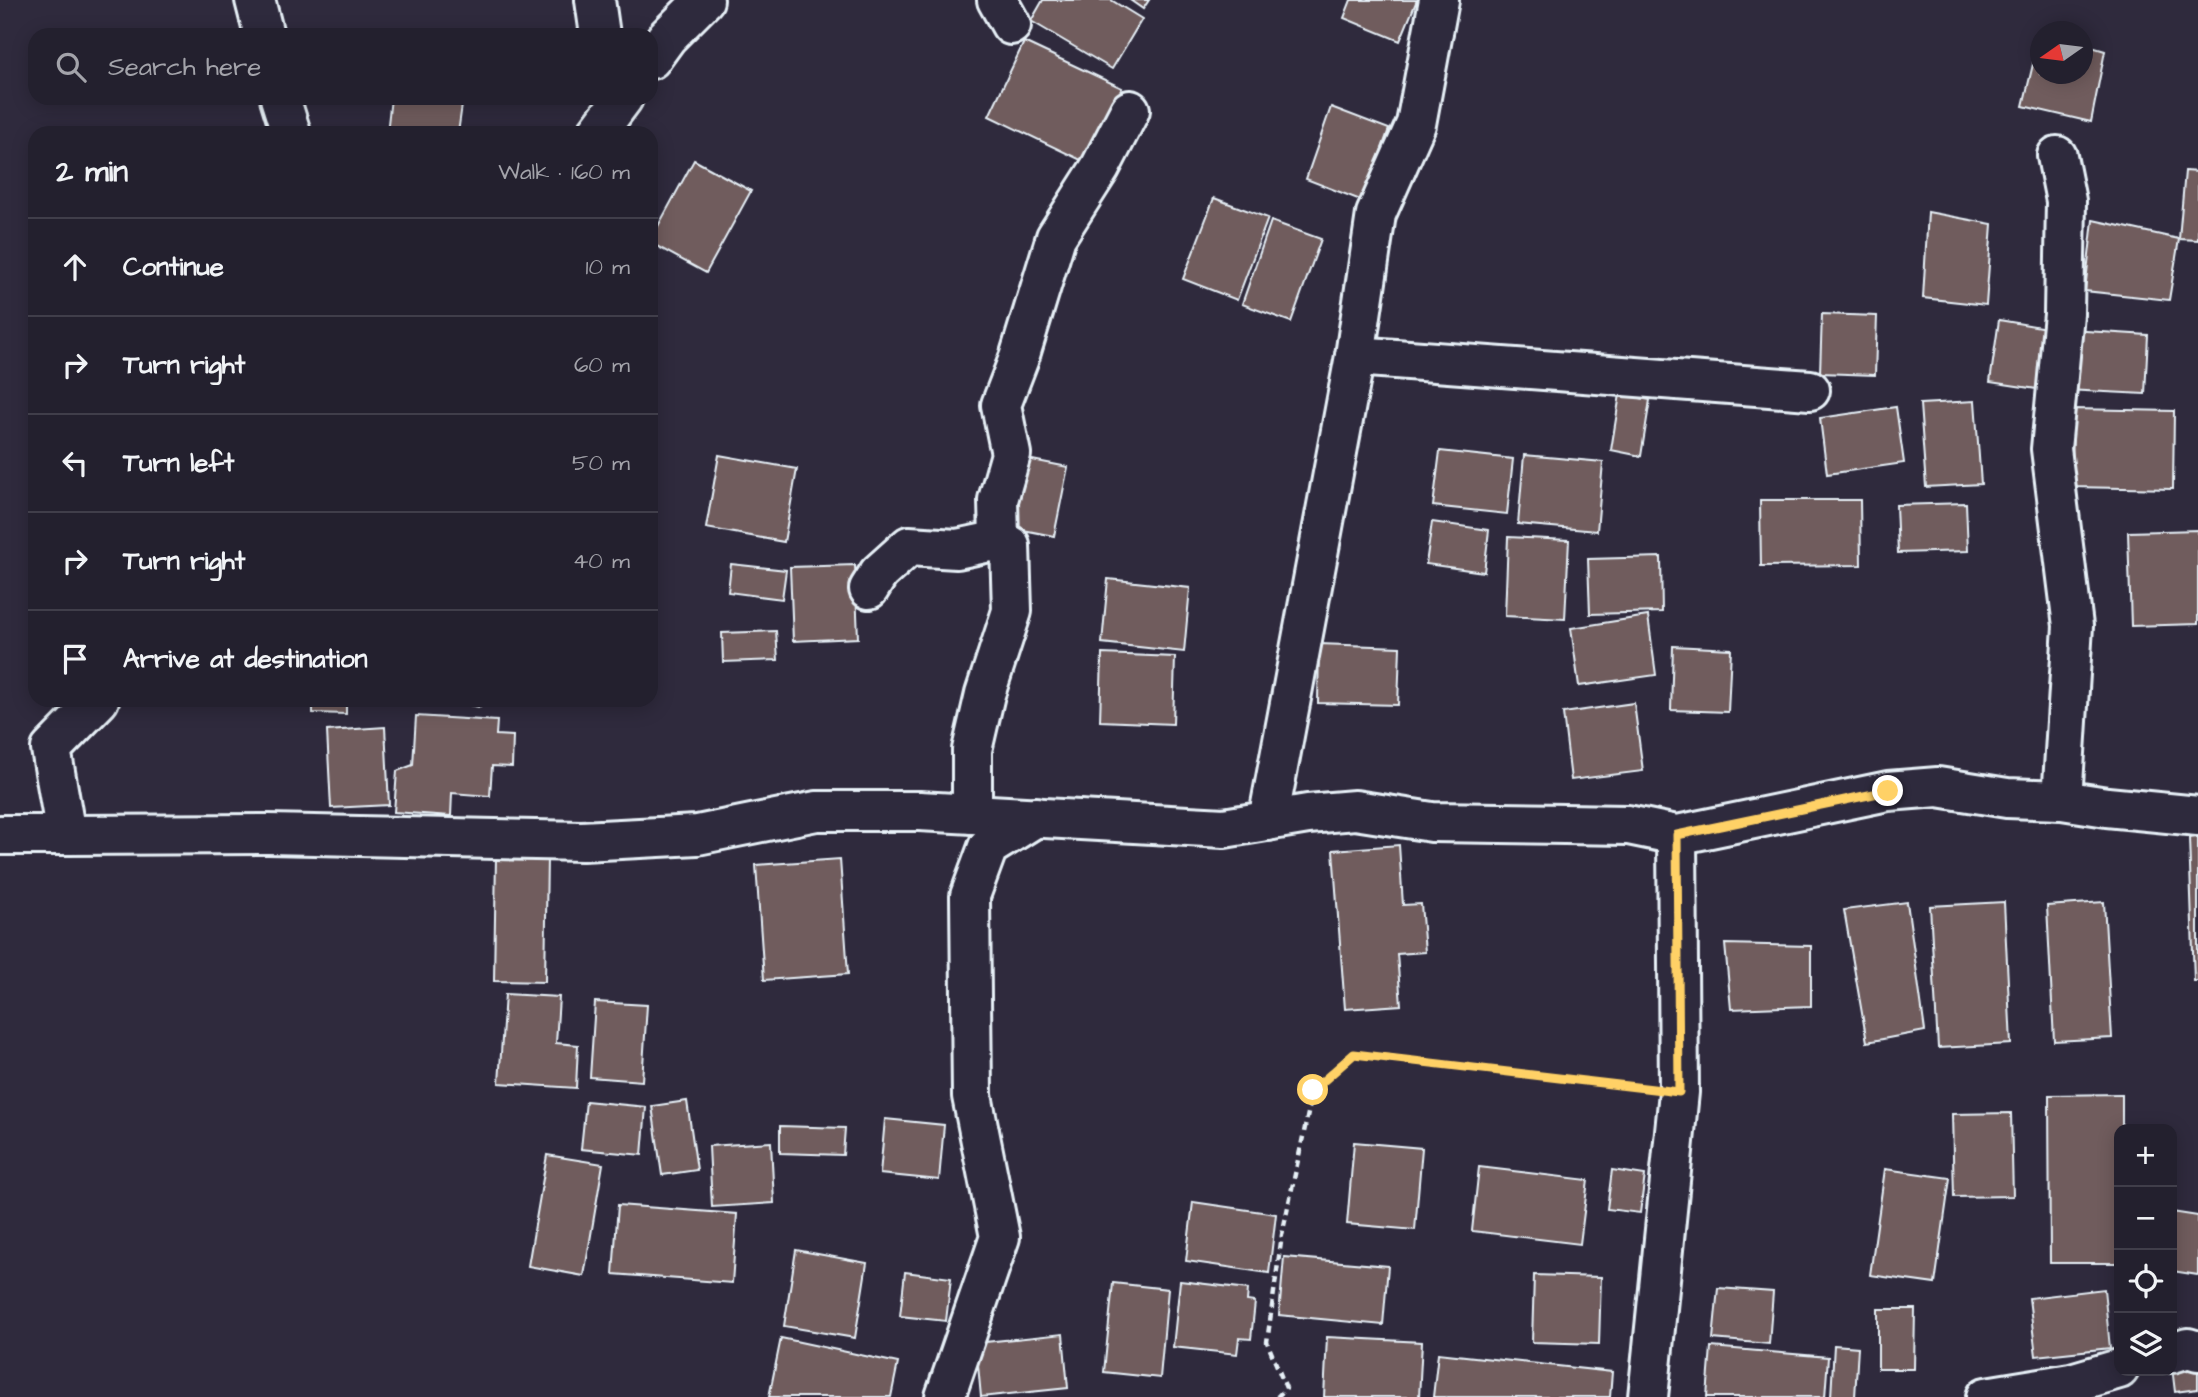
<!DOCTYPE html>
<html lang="en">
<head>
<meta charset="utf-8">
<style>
  body { margin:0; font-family:"Architects Daughter",sans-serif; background:#2b2836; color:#f1f3f6 }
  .controls { position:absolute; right:21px; bottom:21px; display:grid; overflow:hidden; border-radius:14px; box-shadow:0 4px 18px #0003 }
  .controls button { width:63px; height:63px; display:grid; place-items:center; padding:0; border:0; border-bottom:2px solid #403e4a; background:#23202e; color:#f1f3f6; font:35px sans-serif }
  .compass { position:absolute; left:2030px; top:21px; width:63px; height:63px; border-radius:50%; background:#23202e; box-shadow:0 4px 18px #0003; rotate:256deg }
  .stop { position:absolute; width:21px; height:21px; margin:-16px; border:5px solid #ffd166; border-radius:50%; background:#fff }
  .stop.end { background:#ffd166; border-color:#fff; box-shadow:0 2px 7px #0008 }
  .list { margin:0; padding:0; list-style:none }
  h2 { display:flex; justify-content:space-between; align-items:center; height:91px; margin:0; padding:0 28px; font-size:30px }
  h2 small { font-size:23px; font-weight:400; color:#a3a3aa }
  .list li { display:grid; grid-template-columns:46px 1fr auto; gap:21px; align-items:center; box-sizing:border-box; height:98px; padding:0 28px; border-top:2px solid #403e4a }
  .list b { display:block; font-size:26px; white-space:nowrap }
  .list em { font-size:23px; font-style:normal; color:#a3a3aa }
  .icon { flex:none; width:38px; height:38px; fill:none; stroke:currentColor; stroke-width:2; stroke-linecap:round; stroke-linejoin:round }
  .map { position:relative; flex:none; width:2198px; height:1397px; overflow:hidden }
  .search { position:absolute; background:#23202e; box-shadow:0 4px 18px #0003; left:28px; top:28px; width:630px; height:77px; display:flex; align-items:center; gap:18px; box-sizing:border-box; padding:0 24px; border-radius:21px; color:#a3a3aa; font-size:26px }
  .panel { position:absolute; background:#23202e; box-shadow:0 4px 18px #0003; left:28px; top:126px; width:630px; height:581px; border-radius:21px }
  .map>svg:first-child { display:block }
  .building { fill:#6f5c5d; stroke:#e8f1f8; stroke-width:2 }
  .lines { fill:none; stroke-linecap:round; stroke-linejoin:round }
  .street-casing { stroke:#e8f1f8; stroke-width:44 }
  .path { stroke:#e8f1f8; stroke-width:4.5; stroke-dasharray:7 5; stroke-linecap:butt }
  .street { stroke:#2f2a3d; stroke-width:38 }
  .route { stroke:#ffd166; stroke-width:9 }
</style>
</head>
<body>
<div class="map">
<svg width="2198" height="1397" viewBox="0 0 2198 1397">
  <rect width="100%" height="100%" fill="#2f2a3d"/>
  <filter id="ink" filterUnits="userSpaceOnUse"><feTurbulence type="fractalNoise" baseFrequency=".0143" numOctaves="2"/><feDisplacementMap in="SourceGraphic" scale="14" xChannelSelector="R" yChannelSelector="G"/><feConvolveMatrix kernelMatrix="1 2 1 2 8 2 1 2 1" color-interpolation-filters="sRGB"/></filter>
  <g filter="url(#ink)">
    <g class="building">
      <polygon points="1043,0 1111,0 1142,19 1112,69 1031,21"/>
      <polygon points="1130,0 1149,0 1143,9"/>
      <polygon points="1351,0 1417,0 1400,41 1344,18"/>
      <polygon points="2040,35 2040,74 2082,74 2082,44 2105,51 2091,122 2023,106"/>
      <polygon points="1024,42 1122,88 1087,163 989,116"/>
      <polygon points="391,98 463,98 458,133 387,133"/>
      <polygon points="1331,107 1389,129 1363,201 1306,179"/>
      <polygon points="694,160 751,191 706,273 651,243 651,239"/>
      <polygon points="2185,171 2198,172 2198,240 2179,239"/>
      <polygon points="1214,198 1268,218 1237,300 1183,279"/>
      <polygon points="1928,212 1992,224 1986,305 1923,298"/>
      <polygon points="2093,220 2179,239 2169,300 2085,291"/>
      <polygon points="1271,221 1321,239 1291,322 1242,304"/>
      <polygon points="1822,314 1877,316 1875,375 1820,373"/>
      <polygon points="1999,320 2047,328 2037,389 1990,382"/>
      <polygon points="2070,330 2148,335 2145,394 2066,390"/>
      <polygon points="1620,394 1650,400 1641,456 1611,450"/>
      <polygon points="1975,401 1981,484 1926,487 1920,404"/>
      <polygon points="1896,407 1904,463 1827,474 1820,418"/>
      <polygon points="2073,409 2174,411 2173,489 2072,487"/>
      <polygon points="1440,451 1513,459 1507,514 1433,506"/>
      <polygon points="719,455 797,469 784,542 706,528"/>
      <polygon points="1524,455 1603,462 1597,531 1518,524"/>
      <polygon points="1017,457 1068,467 1054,536 1003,526"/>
      <polygon points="1760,500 1860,500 1861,565 1761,566"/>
      <polygon points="1966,503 1968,551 1898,553 1896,505"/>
      <polygon points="1432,522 1489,530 1484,572 1426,564"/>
      <polygon points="2198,530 2198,624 2131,626 2128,532"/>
      <polygon points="1508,537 1569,540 1565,619 1505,616"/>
      <polygon points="1661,557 1662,612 1590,614 1588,559"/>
      <polygon points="731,564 786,570 782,599 728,592"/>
      <polygon points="855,565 858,638 793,641 790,567"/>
      <polygon points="1108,579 1190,588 1184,652 1102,643"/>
      <polygon points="1648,616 1656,675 1579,686 1571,628"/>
      <polygon points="776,631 778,660 723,662 722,633"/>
      <polygon points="1319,644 1400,647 1398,705 1318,703"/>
      <polygon points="1673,646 1731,649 1728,712 1671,710"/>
      <polygon points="1102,654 1175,657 1173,724 1100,721"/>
      <polygon points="313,700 346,700 346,714 313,713"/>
      <polygon points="443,700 482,700 480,707"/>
      <polygon points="1634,703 1643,771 1571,780 1563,713"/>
      <polygon points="416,716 497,721 496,735 513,736 512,767 492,766 490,796 452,793 451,816 394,812 397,771 413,765"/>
      <polygon points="385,727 389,805 331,808 327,731"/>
      <polygon points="2198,837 2198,981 2194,981 2189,838"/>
      <polygon points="1399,845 1403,905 1421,904 1425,952 1397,954 1401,1005 1345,1009 1333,850"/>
      <polygon points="496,856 547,857 545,982 494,981"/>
      <polygon points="840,859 848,974 764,980 756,865"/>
      <polygon points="1907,902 1925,1031 1867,1042 1844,910"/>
      <polygon points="2004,902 2011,1044 1938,1048 1930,906"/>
      <polygon points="2104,902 2112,1038 2054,1041 2047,906"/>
      <polygon points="1725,944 1811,946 1811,1006 1731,1009"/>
      <polygon points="505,994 559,997 556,1043 578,1045 576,1088 499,1083"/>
      <polygon points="595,1002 647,1005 642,1081 590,1077"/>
      <polygon points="2122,1094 2122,1129 2119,1129 2119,1263 2050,1263 2049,1095"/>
      <polygon points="586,1101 646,1107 642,1155 581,1149"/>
      <polygon points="687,1101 697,1170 662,1175 652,1106"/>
      <polygon points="2011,1113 2013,1196 1954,1197 1952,1114"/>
      <polygon points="885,1119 944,1125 939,1180 880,1174"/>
      <polygon points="780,1126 845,1128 843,1155 780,1153"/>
      <polygon points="771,1142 774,1203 712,1207 709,1146"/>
      <polygon points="1354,1142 1422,1148 1415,1230 1347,1224"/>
      <polygon points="547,1155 603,1164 584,1276 528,1266"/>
      <polygon points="1479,1167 1588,1180 1580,1244 1472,1231"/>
      <polygon points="1885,1169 1950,1178 1935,1284 1870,1275"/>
      <polygon points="1612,1170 1645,1175 1640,1213 1607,1209"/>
      <polygon points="1193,1202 1276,1214 1269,1273 1186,1261"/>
      <polygon points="618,1205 737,1214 732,1283 613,1274"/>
      <polygon points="2172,1212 2198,1216 2198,1275 2172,1271"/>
      <polygon points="796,1250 867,1263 855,1338 784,1326"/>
      <polygon points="1284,1257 1388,1266 1383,1325 1279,1315"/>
      <polygon points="905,1272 951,1278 946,1321 900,1316"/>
      <polygon points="1534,1275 1601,1277 1599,1344 1532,1342"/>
      <polygon points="1180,1281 1248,1289 1247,1301 1255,1302 1251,1339 1239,1338 1237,1354 1173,1347"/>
      <polygon points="1113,1283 1168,1289 1160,1378 1104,1372"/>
      <polygon points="1718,1288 1773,1292 1769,1344 1713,1339"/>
      <polygon points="2104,1289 2110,1348 2036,1356 2029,1298"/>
      <polygon points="1878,1309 1915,1309 1914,1369 1878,1369"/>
      <polygon points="1063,1334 1068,1388 981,1397 976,1343"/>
      <polygon points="1327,1337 1422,1342 1419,1397 1324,1397"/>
      <polygon points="781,1338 898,1363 891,1397 769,1397"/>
      <polygon points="1834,1345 1858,1347 1855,1397 1831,1397"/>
      <polygon points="1711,1347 1828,1357 1825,1397 1707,1397"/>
      <polygon points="1438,1353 1612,1372 1610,1397 1433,1397"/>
      <polygon points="2198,1364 2198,1389 2175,1392 2172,1367"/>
    </g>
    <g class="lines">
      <defs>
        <g id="street">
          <polyline points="255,0 264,35"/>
          <polyline points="595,0 600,35"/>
          <polyline points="997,0 1011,25"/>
          <polyline points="651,59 667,37 704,0"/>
          <polyline points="280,98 291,133"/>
          <polyline points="597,133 623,98"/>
          <polyline points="2057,156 2066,201 2064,314 2051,449 2073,626 2062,800"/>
          <polyline points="1355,356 1810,390"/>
          <polyline points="869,589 879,573 909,546 957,549 999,540"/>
          <polyline points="99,700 51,749 66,835 269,834 582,841 697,835 816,811 919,811 1224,828 1308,814 1355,810 1432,822 1628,825 1677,835 1888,791 1938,787 2007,798 2062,800 2107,807 2198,816"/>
          <polyline points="972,814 972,750 985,694 1012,611 1010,545 999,540 998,500 1011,454 1001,405 1019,358 1056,237 1100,168 1130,110"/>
          <polyline points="1268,821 1355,356 1376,214 1416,124 1439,0"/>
          <polyline points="0,835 66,835"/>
          <polyline points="2172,1353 2188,1348 2198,1351"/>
          <polyline points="945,1397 1000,1237 972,1096 970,896 988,847 1036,817"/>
          <polyline points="1648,1397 1679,1092 1677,835"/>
          <polyline points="1986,1397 2071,1383 2119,1369"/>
        </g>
      </defs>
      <use href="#street" class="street-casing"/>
      <polyline class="path" points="1277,1397 1286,1388 1267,1342 1282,1235 1313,1090 1354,1054 1643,1088"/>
      <use href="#street" class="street"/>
    </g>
  </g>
  <g class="lines" filter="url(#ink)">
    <polyline class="route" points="1313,1090 1354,1054 1679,1092 1677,835 1888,791"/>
  </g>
</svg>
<div class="controls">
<button>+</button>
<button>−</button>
<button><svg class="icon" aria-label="locate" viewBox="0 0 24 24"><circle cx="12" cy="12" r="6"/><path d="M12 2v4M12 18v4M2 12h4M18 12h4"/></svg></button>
<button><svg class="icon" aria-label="layers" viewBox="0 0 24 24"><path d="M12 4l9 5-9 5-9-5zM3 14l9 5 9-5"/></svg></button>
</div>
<svg class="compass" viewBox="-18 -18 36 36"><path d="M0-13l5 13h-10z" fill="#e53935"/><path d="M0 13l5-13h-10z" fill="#a3a3aa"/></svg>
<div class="stop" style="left:1313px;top:1090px"></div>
<div class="stop end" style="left:1888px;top:791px"></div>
<div class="search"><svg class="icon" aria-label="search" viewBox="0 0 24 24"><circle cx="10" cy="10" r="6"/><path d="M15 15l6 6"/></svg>Search here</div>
<section class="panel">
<h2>2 min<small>Walk · 160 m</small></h2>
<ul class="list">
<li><svg class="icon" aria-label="ahead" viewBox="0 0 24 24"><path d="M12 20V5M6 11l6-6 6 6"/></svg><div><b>Continue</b></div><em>10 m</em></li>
<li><svg class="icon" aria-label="right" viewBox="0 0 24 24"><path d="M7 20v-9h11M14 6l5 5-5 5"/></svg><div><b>Turn right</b></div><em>60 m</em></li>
<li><svg class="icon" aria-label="left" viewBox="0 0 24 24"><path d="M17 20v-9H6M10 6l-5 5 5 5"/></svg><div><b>Turn left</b></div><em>50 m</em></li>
<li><svg class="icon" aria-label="right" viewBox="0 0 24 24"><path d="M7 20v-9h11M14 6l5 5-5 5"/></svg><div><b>Turn right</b></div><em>40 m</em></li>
<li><svg class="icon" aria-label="arrive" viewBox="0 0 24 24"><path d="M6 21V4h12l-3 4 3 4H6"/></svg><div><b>Arrive at destination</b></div></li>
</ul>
</section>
</div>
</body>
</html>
